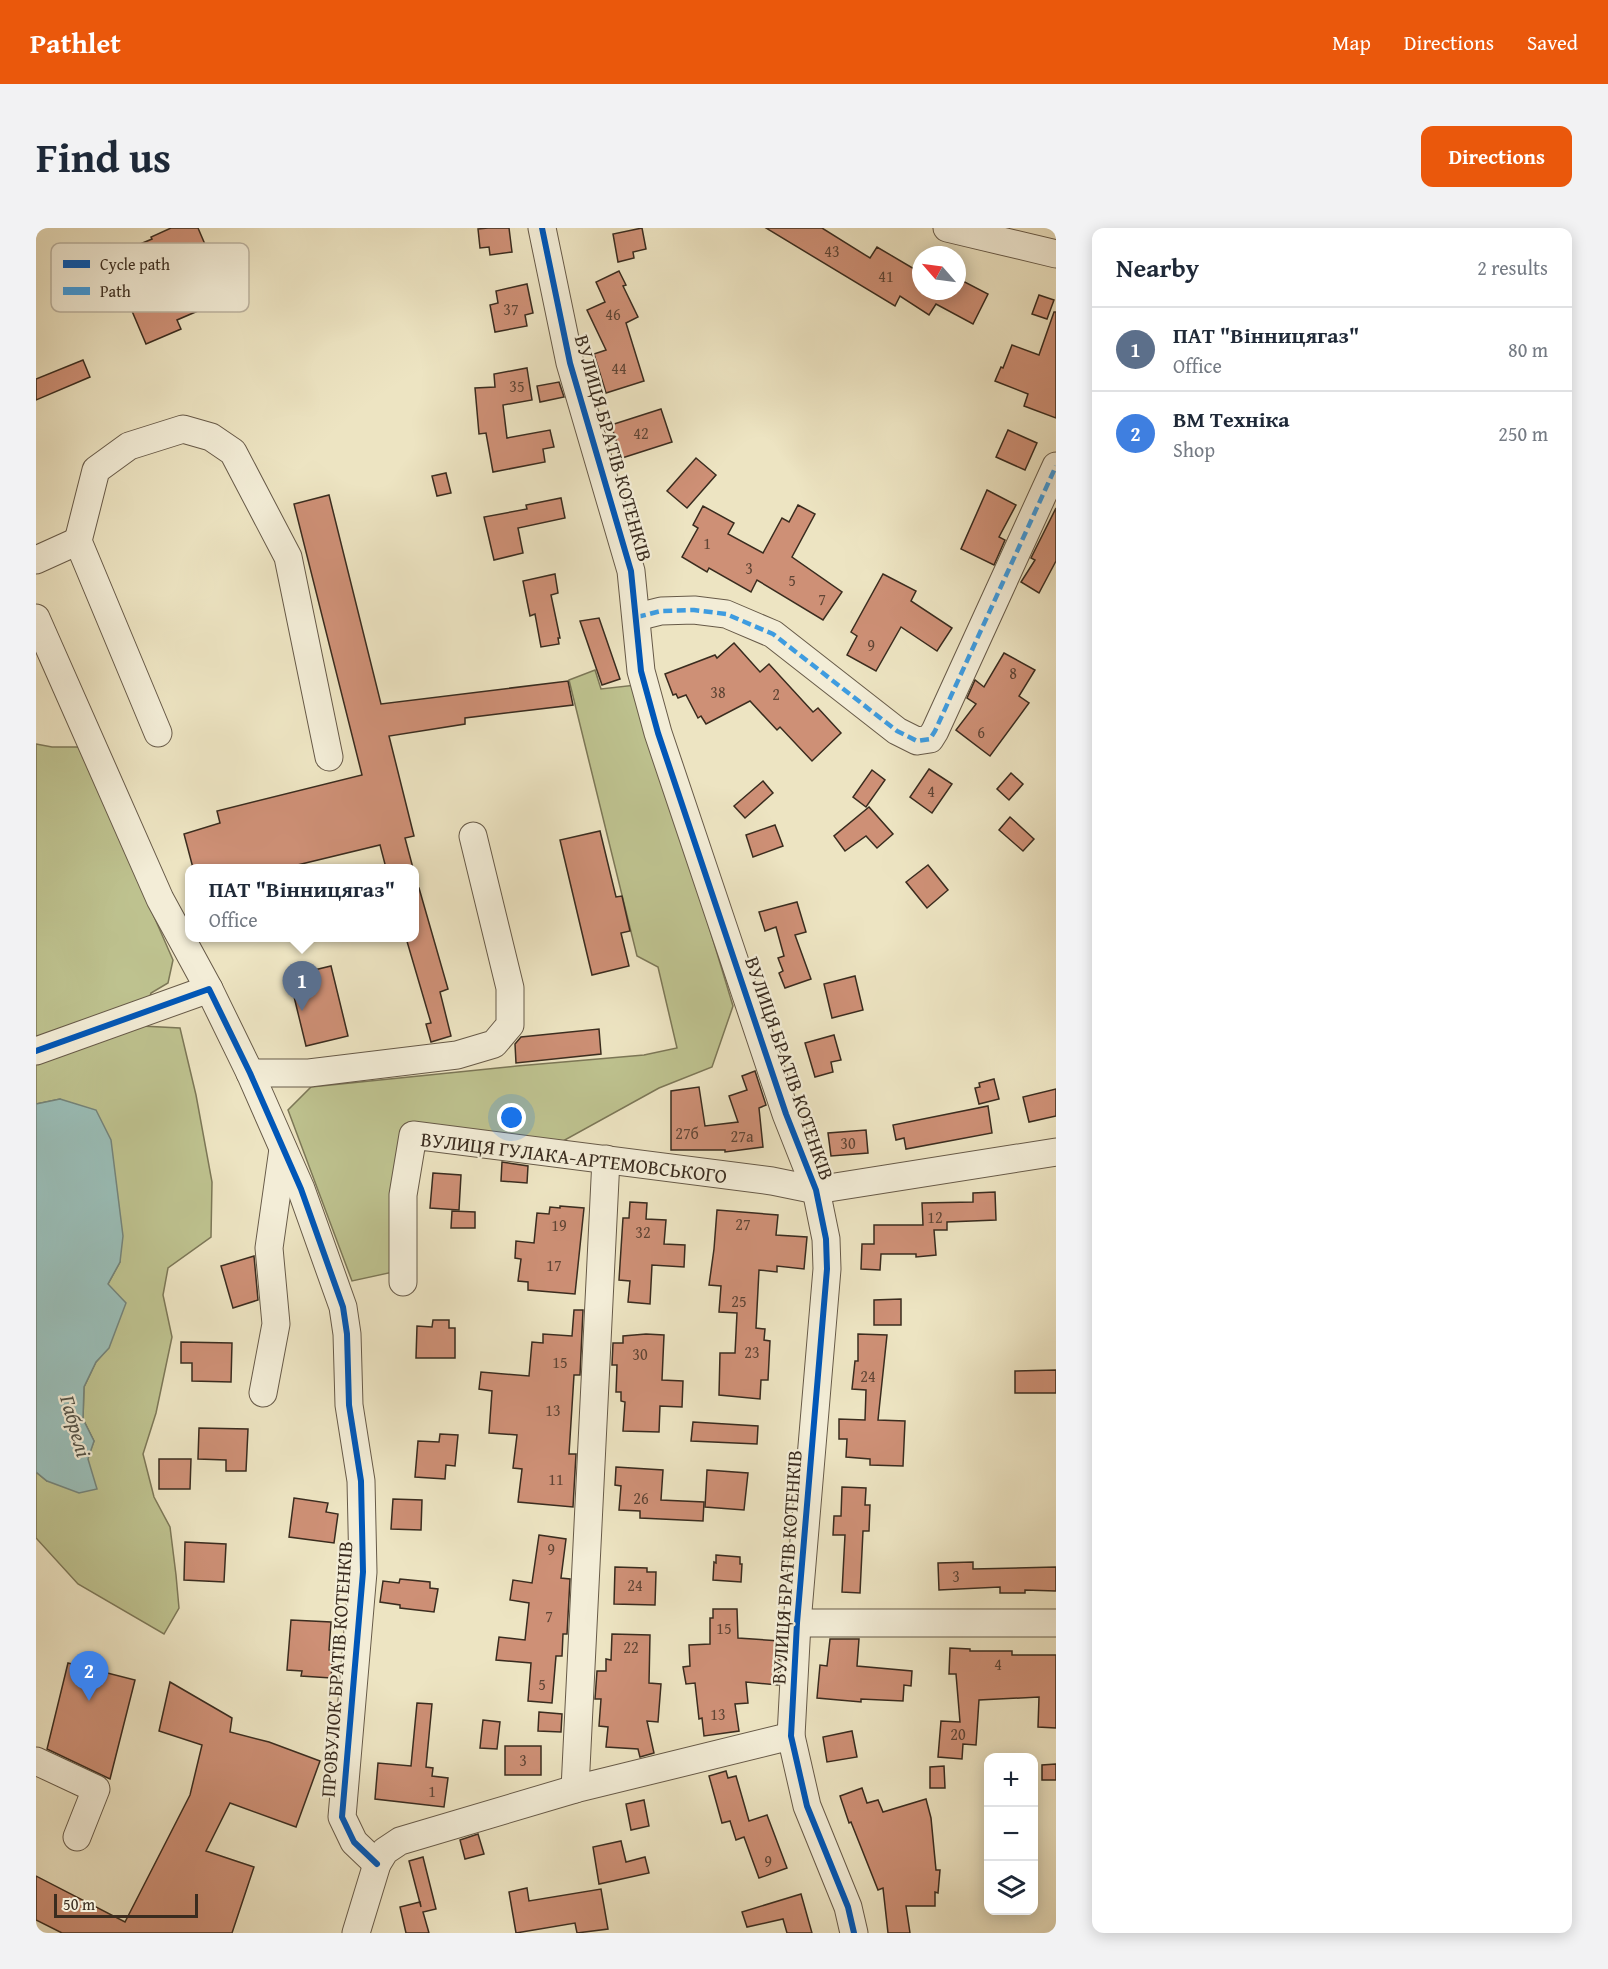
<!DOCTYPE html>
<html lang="en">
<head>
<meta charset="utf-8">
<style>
  body { margin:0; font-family:"Gentium Book Plus",serif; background:#f2f2f3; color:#1f2937 }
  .controls { position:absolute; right:18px; bottom:18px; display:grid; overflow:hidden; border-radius:12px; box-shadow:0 3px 15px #0003 }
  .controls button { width:54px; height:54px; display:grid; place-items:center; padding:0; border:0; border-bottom:2px solid #e0e1e3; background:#fff; color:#1f2937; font:30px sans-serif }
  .compass { position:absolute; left:876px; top:18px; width:54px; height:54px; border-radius:50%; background:#fff; box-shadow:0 3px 15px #0003; rotate:298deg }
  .scale { position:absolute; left:18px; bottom:15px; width:144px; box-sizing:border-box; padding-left:6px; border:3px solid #3a2c1f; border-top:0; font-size:16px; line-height:21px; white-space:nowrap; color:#3a2c1f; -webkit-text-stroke:4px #f3edd7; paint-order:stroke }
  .you { position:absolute; left:476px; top:890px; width:21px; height:21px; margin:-15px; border:4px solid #fff; border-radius:50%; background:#1a73e8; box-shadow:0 0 0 9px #1a73e833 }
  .badge { display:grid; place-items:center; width:39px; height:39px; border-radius:50%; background:#ea580c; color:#fff; font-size:20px; font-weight:700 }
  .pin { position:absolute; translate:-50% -50px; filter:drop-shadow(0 2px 3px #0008) }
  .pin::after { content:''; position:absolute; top:32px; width:21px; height:18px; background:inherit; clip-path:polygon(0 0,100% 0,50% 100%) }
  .popup { position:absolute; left:149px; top:636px; width:234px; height:78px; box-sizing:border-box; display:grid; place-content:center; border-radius:12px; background:#fff; filter:drop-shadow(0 2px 4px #0005); font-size:20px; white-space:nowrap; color:#747a83 }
  .popup b { font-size:22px; color:#1f2937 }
  .popup::after { content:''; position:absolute; left:50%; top:100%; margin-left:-12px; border:12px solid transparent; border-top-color:#fff }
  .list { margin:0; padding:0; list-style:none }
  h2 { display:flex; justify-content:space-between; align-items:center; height:78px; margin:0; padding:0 24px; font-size:26px }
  h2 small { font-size:20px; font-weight:400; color:#747a83 }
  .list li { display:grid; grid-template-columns:39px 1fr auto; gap:18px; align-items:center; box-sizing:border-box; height:84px; padding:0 24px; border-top:2px solid #e0e1e3 }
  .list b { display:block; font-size:22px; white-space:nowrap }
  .list p { margin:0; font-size:20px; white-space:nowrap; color:#747a83 }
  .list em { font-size:20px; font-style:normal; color:#747a83 }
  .icon { flex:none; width:33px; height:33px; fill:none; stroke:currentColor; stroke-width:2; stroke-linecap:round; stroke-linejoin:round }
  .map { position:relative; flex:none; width:1020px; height:1705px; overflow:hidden; border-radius:12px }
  header { display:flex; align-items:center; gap:36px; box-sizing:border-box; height:84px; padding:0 30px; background:#ea580c; color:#fff }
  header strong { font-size:28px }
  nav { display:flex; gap:33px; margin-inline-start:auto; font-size:21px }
  .intro { display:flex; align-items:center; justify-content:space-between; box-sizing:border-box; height:144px; padding:0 36px }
  h1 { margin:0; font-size:42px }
  .button { padding:15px 27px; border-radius:12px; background:#ea580c; color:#fff; font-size:21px; font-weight:700 }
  main { display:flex; gap:36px; padding:0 36px }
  aside { flex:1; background:#fff; border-radius:12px; box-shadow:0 3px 15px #0003 }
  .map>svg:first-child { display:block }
  .green { fill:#bec28f; stroke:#7c7757; stroke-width:1.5 }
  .water { fill:#9abeb8; stroke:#74847b; stroke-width:1.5 }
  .building { fill:#ce9076; stroke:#3a2c1f; stroke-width:1.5 }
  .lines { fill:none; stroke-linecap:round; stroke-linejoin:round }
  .minor-casing { stroke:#675a48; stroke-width:29 }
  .minor { stroke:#f3edd7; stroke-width:27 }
  .quiet { stroke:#3e9ce0; stroke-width:4.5; stroke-dasharray:9 4.5; stroke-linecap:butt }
  .cycleway-casing { stroke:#f3edd7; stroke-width:10 }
  .cycleway { stroke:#0057b8; stroke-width:6 }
  .labels { text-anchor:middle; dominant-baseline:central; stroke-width:4.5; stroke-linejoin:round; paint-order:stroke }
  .number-label { font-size:16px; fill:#5f4535 }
  .street-label { font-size:20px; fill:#3a2c1f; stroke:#f3edd7 }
  .water-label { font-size:21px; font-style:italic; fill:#525045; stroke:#f3edd7 }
  .key { fill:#f3edd7; stroke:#bcb3a0; stroke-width:1.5 }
  .key-label { font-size:16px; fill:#3a2c1f }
</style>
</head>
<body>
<header>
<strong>Pathlet</strong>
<nav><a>Map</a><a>Directions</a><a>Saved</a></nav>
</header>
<div class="intro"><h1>Find us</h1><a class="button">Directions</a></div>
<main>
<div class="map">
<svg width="1020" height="1705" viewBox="0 0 1020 1705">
  <rect width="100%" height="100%" fill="#ede4c2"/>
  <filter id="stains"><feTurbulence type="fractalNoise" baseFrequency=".00333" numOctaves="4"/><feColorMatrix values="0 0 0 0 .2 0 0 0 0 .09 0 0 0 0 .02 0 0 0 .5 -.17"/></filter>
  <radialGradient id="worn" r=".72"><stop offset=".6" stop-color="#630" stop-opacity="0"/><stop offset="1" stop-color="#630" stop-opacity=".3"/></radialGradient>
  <g class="green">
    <polygon points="559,442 565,461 600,457 697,778 676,839 623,860 518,918 373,899 362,1043 316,1053 252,882 275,859 481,838 608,827 641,820 622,739 601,728 533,452"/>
    <polygon points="0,516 16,519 44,519 137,732 132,755 115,765 106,798 144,800 160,867 176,954 175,1009 132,1040 127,1067 136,1109 120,1185 107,1226 118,1269 134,1299 140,1347 143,1380 128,1406 42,1356 0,1310 0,1244 11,1253 51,1231 58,1213 47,1191 48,1159 60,1134 73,1119 72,1056 84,1034 24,871 0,876"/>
  </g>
  <polygon class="water" points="24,871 60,882 75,912 87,1008 84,1034 72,1056 90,1075 73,1120 60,1134 48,1159 47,1191 58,1213 52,1231 61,1261 43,1265 11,1253 0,1244 0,876"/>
  <g class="building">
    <polygon points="135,0 162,0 192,70 141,92 145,101 110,116 73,29 116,11 115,9"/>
    <polygon points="452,0 473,0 476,24 454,27 453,19 444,20 442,1"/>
    <polygon points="606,0 610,21 597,24 598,30 582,34 577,6"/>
    <polygon points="730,0 786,0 834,30 841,19 885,45 885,63 921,63 925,52 952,66 937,96 900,76 893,87 864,68 859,78"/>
    <polygon points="583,43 590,57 587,58 602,89 590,95 608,153 570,165 558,126 570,122 551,82 569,74 560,54"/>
    <polygon points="491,56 497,85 489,87 491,98 459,104 454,77 462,75 460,63"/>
    <polygon points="1003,67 1018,72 1011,91 996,86"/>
    <polygon points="1018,84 1020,84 1020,190 988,178 992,166 959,153 965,139 967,140 976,117 1003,127"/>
    <polygon points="47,132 54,149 0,172 0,151"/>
    <polygon points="491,140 496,172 467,177 471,210 514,202 518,219 507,221 509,234 457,244 450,205 443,206 439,160 459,159 458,146"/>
    <polygon points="523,154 528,169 504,174 501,158"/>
    <polygon points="625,181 636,214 586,230 575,197"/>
    <polygon points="972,202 1001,215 989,242 960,229"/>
    <polygon points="660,230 680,247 651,280 631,263"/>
    <polygon points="410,245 415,265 401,268 396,248"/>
    <polygon points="951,262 980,277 963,309 969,312 958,337 925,321"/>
    <polygon points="293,267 345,476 532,453 537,477 429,490 429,496 353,508 378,608 369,610 377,640 350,640 344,617 249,640 157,640 148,606 184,595 181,583 326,547 258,276"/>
    <polygon points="525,270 529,290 482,300 487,325 458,332 448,289 491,281 490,277"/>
    <polygon points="762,277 779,286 756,329 806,364 787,392 721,352 715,364 673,340 671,344 646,329 662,300 657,297 667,278 698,295 692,306 727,325 746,290 753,294"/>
    <polygon points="1020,280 1020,333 1003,365 985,354 999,332 995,330"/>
    <polygon points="519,346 522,365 515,367 524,410 522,410 523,416 505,419 499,386 494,388 487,353"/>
    <polygon points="847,346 880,363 875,373 916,400 901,423 865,399 840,443 811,427 821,408 815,404"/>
    <polygon points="563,390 584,451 566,457 544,393"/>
    <polygon points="698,415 724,444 733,436 777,484 782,480 805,505 776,533 744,499 741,502 714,473 670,496 665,488 662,490 650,467 642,470 640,466 637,467 629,446 679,427 681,430"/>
    <polygon points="968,425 999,442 983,468 993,475 954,528 920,502 940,476 931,470 939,452 948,459"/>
    <polygon points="893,541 916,556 896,585 874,569"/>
    <polygon points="836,542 849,552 830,579 817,569"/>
    <polygon points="975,545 987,556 973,572 961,561"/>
    <polygon points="727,553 737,565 709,590 698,578"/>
    <polygon points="833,579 857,606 841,620 830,608 809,623 798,608"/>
    <polygon points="974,589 998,611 987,623 963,602"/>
    <polygon points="739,597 747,618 717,629 710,607"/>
    <polygon points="564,603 580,669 586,668 594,703 585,705 593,738 556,747 524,612"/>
    <polygon points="892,637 912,662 891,680 870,654"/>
    <polygon points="378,660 383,660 412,761 404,764 415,808 395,814 390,796 395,795 370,710 378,710"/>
    <polygon points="761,674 770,704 759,707 775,751 749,760 743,745 747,743 742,730 748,728 740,699 729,703 723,684"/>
    <polygon points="295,738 312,808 270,818 253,748"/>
    <polygon points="819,748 827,782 796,790 788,756"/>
    <polygon points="563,801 565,826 480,835 479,816 485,809"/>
    <polygon points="798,807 805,832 795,834 797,844 779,849 769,815"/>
    <polygon points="719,843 730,877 723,880 727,919 689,924 689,922 635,922 635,863 663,859 669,898 702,894 693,868 711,862 706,848"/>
    <polygon points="958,851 963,871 943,876 939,860 944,859 943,855"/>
    <polygon points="1020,861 1020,888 993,894 987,869"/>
    <polygon points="952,878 956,905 870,921 868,910 860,912 857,897"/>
    <polygon points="830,902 832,925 795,928 792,905"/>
    <polygon points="466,934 492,938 491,955 465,953"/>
    <polygon points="397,945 425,947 423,982 394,980"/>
    <polygon points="959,964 960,992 911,994 911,1002 898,1002 900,1027 880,1029 880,1026 845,1026 844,1042 825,1041 826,1016 838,1016 838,997 887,997 886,975 937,974 937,965"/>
    <polygon points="594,974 611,975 610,991 630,992 628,1016 649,1017 648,1039 616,1037 614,1076 592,1074 594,1053 583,1052 587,990 593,990"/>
    <polygon points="524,978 548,980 539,1066 492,1062 492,1054 482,1053 485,1031 479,1030 480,1013 498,1015 501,985 513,986 514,979 524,980"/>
    <polygon points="681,982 742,987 740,1007 771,1009 768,1041 741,1038 741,1044 723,1042 720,1100 729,1101 728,1112 734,1113 732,1152 725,1152 724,1171 683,1167 684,1125 699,1125 701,1085 683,1084 685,1058 673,1057 678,1021"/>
    <polygon points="416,983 439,984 439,1000 415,1000"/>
    <polygon points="218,1028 222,1072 197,1080 185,1038"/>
    <polygon points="865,1071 865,1097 838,1097 838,1072"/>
    <polygon points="538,1082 547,1082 544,1147 538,1147 533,1226 540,1226 537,1279 482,1274 486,1241 477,1240 481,1207 453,1205 456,1163 443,1161 445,1144 493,1148 496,1114 507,1115 507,1106 536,1108"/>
    <polygon points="397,1092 413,1092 413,1100 419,1100 419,1130 380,1130 381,1098 396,1099"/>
    <polygon points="610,1106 628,1107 626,1152 647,1153 646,1179 624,1178 623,1204 587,1203 589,1174 585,1173 585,1164 580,1164 581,1137 576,1137 577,1115 587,1115 587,1108"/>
    <polygon points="822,1106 851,1107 842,1192 869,1193 867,1238 834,1237 834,1231 810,1229 811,1211 803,1211 803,1191 829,1192 830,1162 816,1161 819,1133 822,1133"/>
    <polygon points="145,1114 196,1115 195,1154 156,1153 156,1135 145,1135"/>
    <polygon points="1020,1142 1020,1165 979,1165 979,1143"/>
    <polygon points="657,1194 722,1198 721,1216 655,1213"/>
    <polygon points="163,1200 212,1201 210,1243 190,1243 190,1232 162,1231"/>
    <polygon points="404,1206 422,1207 419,1238 410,1237 409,1251 379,1249 382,1213 403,1214"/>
    <polygon points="123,1231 155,1231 154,1261 123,1261"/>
    <polygon points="580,1239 627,1242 625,1272 668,1274 667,1293 604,1290 604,1283 583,1282 585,1258 579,1257"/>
    <polygon points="671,1242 712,1245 708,1282 669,1279"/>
    <polygon points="806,1259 830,1260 829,1277 834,1277 833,1303 827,1303 824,1365 806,1364 809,1307 797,1307 798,1288 805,1288"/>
    <polygon points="258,1270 292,1275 290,1284 302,1286 298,1315 253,1309"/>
    <polygon points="357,1271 386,1272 385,1302 355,1301"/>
    <polygon points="503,1307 530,1311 525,1350 534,1351 531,1406 527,1406 526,1428 520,1428 516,1475 492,1473 495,1435 460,1432 463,1409 489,1412 493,1375 474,1372 477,1352 496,1355"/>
    <polygon points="149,1314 190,1316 188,1354 148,1352"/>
    <polygon points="680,1327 704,1329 704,1336 706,1336 705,1354 677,1352 678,1334 680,1335"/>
    <polygon points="937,1334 937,1341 1020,1339 1020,1363 989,1362 989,1365 964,1365 964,1359 903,1362 902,1335"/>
    <polygon points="579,1339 611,1340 611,1344 620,1344 619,1377 578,1376"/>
    <polygon points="364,1351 394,1354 394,1360 402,1361 398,1384 364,1380 364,1377 344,1374 347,1353 363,1355"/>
    <polygon points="677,1381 701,1381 702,1410 744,1413 742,1457 710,1454 712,1475 699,1476 703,1503 668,1508 666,1490 663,1491 659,1455 650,1456 647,1439 654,1438 653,1417 674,1416 674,1390 677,1390"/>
    <polygon points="255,1392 295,1394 293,1422 297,1422 295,1450 265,1448 266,1443 251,1442"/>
    <polygon points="576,1406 614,1407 613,1455 625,1456 622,1494 611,1493 618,1525 604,1529 602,1521 570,1519 572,1499 563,1498 565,1471 559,1471 561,1443 570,1443 570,1431 575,1432"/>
    <polygon points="794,1411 823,1411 821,1438 876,1443 875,1458 868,1457 867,1473 825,1471 825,1474 781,1470 784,1437 791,1438"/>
    <polygon points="914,1420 934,1421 934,1423 976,1423 976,1427 1020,1427 1020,1500 1002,1499 1003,1469 943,1472 940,1517 927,1516 926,1531 902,1529 905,1493 924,1494 920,1446 913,1446"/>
    <polygon points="32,1435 99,1452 74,1551 11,1521"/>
    <polygon points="134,1454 196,1490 194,1504 233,1514 284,1533 260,1599 194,1575 170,1623 218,1639 196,1705 26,1705 0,1692 0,1648 89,1694 154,1567 166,1517 123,1503"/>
    <polygon points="381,1475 396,1476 390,1539 397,1540 396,1548 412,1550 408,1579 339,1571 342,1535 375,1538"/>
    <polygon points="503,1484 526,1486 525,1504 502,1503"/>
    <polygon points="447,1492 464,1494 461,1521 444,1520"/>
    <polygon points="816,1503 821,1529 791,1534 787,1509"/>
    <rect x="469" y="1518" width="36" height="29"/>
    <polygon points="1020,1536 1020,1552 1006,1552 1006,1537"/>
    <polygon points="908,1538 909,1560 894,1560 894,1539"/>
    <polygon points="690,1543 692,1550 700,1548 713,1593 731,1587 751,1640 723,1650 708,1609 700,1612 694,1593 686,1595 673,1548"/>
    <polygon points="826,1560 831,1575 842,1572 847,1584 890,1571 895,1590 900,1642 904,1642 902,1665 899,1664 899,1678 870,1678 874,1705 852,1705 847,1660 842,1662 815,1594 813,1595 804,1568"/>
    <polygon points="608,1572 613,1598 595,1602 590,1576"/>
    <polygon points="442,1606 448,1626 429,1631 424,1612"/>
    <polygon points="585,1613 590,1634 609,1629 613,1645 563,1656 557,1619"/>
    <polygon points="387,1629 400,1681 387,1684 393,1705 370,1705 364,1679 384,1674 385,1679 373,1633"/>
    <polygon points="491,1660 493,1673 565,1661 572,1701 541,1705 539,1695 480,1705 473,1664"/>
    <polygon points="765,1666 776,1705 751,1705 747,1691 711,1699 706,1684"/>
  </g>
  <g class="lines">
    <defs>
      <g id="minor">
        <polyline points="506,0 534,135 595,343 605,443 622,505 750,886 780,962 790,1011 791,1041 761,1395 755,1508 771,1578 812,1679 818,1705"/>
        <polyline points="911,0 1020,26"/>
        <polyline points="0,332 42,313"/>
        <polyline points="601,389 625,383 658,382 690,386 737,406 861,503 881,513 894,511 899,503 1020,238"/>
        <polyline points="0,390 124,671 173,761 214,845 265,961 307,1079 311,1106 313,1177 325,1253 327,1344 306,1589 318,1614 341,1636"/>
        <polyline points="122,505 42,313 60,242 93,218 147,201 175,209 197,224 252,329 293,529"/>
        <polyline points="0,823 173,761"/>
        <polyline points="214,845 273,845 421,827 458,816 474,797 474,760 437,608"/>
        <polyline points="367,1054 367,967 377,907 736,953 780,962 1020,924"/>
        <polyline points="227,1165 240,1096 233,1020 247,921"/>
        <polyline points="761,1395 1020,1395"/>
        <polyline points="0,1533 60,1561 41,1609"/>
        <polyline points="539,1561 570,931"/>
        <polyline points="320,1705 341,1636 349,1623 364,1613 539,1561 755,1508"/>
      </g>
    </defs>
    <use href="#minor" class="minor-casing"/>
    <use href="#minor" class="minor"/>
    <polyline class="quiet" points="601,389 625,383 658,382 690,386 737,406 861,503 881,513 894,511 899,503 1020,238"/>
    <defs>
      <g id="cycleway">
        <polyline points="506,0 534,135 595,343 605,443 622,505 750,886 780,962 790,1011 791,1041 761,1395 755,1508 771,1578 812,1679 818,1705"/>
        <polyline points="0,823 173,761 214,845 265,961 307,1079 311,1106 313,1177 325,1253 327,1344 306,1589 318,1614 341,1636"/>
      </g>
    </defs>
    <use href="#cycleway" class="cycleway-casing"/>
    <use href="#cycleway" class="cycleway"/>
  </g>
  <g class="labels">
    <g class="number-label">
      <text x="796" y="23">43</text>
      <text x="850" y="48">41</text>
      <text x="475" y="81">37</text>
      <text x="577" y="86">46</text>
      <text x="583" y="140">44</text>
      <text x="481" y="158">35</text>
      <text x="605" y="205">42</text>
      <text x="671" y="315">1</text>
      <text x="713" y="340">3</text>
      <text x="756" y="352">5</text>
      <text x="786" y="371">7</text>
      <text x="835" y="417">9</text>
      <text x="977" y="445">8</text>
      <text x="682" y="464">38</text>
      <text x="740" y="466">2</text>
      <text x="945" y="504">6</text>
      <text x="895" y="563">4</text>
      <text x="651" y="905">27б</text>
      <text x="706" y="908">27а</text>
      <text x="812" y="915">30</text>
      <text x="899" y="989">12</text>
      <text x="707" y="996">27</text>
      <text x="523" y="997">19</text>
      <text x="607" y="1004">32</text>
      <text x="518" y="1037">17</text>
      <text x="703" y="1073">25</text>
      <text x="716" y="1124">23</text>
      <text x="604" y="1126">30</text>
      <text x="524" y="1134">15</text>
      <text x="832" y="1148">24</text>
      <text x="517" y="1182">13</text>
      <text x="520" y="1251">11</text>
      <text x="605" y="1270">26</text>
      <text x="515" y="1321">9</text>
      <text x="920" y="1348">3</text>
      <text x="599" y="1357">24</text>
      <text x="513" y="1388">7</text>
      <text x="688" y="1400">15</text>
      <text x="595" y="1419">22</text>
      <text x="962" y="1436">4</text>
      <text x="506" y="1456">5</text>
      <text x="682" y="1486">13</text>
      <text x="922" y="1506">20</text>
      <text x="487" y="1532">3</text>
      <text x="396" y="1563">1</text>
      <text x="732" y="1633">9</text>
    </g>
    <g class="street-label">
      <text transform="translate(578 220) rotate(74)">ВУЛИЦЯ БРАТІВ КОТЕНКІВ</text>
      <text transform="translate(754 840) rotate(71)">ВУЛИЦЯ БРАТІВ КОТЕНКІВ</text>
      <text transform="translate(538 929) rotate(7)">ВУЛИЦЯ ГУЛАКА-АРТЕМОВСЬКОГО</text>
      <text transform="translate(750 1339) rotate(-86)">ВУЛИЦЯ БРАТІВ КОТЕНКІВ</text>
      <text transform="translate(300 1441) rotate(-86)">ПРОВУЛОК БРАТІВ КОТЕНКІВ</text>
    </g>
    <g class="water-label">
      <text transform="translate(40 1198) rotate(74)">Габрелі</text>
    </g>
  </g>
  <rect x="15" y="15" width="198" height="69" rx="9" class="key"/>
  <rect x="27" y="32" width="27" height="8" fill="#0057b8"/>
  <rect x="27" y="59" width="27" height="8" fill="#3e9ce0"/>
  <g class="key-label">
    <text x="64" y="42">Cycle path</text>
    <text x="64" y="69">Path</text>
  </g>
  <rect width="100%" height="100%" filter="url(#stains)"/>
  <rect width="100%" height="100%" fill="url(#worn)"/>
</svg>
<div class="controls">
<button>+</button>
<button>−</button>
<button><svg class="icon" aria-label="layers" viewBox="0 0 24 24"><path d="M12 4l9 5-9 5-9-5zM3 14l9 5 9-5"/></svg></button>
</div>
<svg class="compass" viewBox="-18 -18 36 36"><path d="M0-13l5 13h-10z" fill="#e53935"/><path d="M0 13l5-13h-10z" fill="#747a83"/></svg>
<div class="scale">50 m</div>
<div class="you"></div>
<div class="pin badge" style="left:266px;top:783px;background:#5c6f8a">1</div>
<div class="popup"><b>ПАТ &quot;Вінницягаз&quot;</b>Office</div>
<div class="pin badge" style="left:53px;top:1473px;background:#3f7fe0">2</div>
</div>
<aside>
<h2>Nearby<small>2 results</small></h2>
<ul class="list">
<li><span class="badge" style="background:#5c6f8a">1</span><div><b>ПАТ &quot;Вінницягаз&quot;</b><p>Office</p></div><em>80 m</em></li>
<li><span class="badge" style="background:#3f7fe0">2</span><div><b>ВМ Техніка</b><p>Shop</p></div><em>250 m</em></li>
</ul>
</aside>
</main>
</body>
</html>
